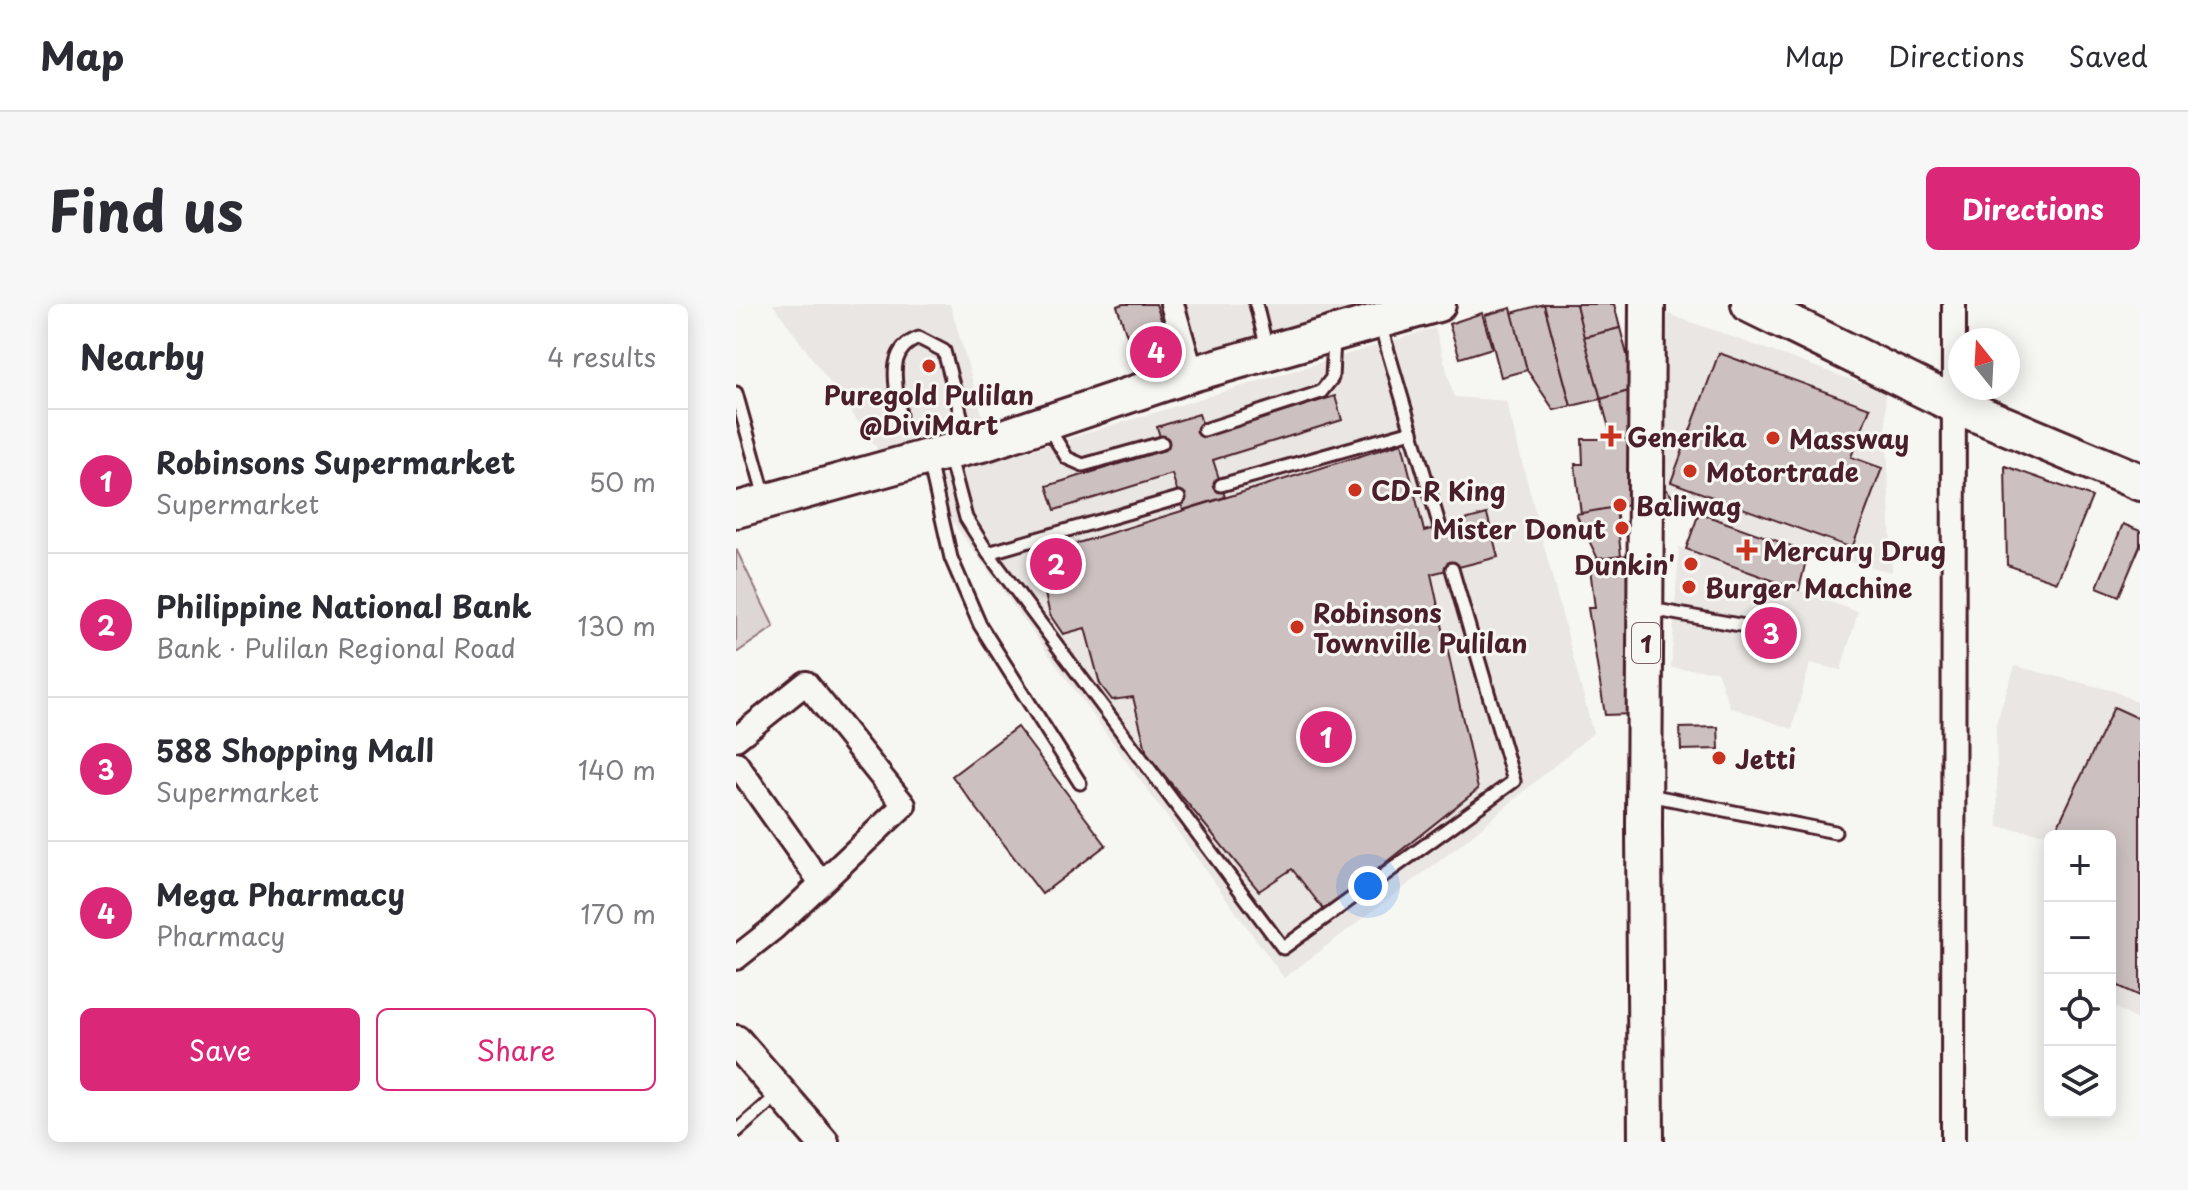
<!DOCTYPE html>
<html lang="en">
<head>
<meta charset="utf-8">
<style>
  body { margin:0; font-family:"Playpen Sans",sans-serif; background:#f7f7f7; color:#2b2b33 }
  .controls { position:absolute; right:24px; bottom:24px; display:grid; overflow:hidden; border-radius:12px; box-shadow:0 4px 20px #0003 }
  .controls button { width:72px; height:72px; display:grid; place-items:center; padding:0; border:0; border-bottom:2px solid #e1e1e2; background:#fff; color:#2b2b33; font:40px sans-serif }
  .compass { position:absolute; left:1212px; top:24px; width:72px; height:72px; border-radius:50%; background:#fff; box-shadow:0 4px 20px #0003; rotate:342deg }
  .you { position:absolute; left:632px; top:582px; width:28px; height:28px; margin:-20px; border:6px solid #fff; border-radius:50%; background:#1a73e8; box-shadow:0 0 0 12px #1a73e833 }
  .badge { display:grid; place-items:center; width:52px; height:52px; border-radius:50%; background:#db2777; color:#fff; font-size:26px; font-weight:700 }
  .pin { position:absolute; translate:-50% -50%; border:4px solid #fff; box-shadow:0 2px 8px #0006 }
  .list { margin:0; padding:0; list-style:none }
  h2 { display:flex; justify-content:space-between; align-items:center; height:104px; margin:0; padding:0 32px; font-size:34px }
  h2 small { font-size:26px; font-weight:400; color:#7c7c81 }
  .list li { display:grid; grid-template-columns:52px 1fr auto; gap:24px; align-items:center; box-sizing:border-box; height:144px; padding:0 32px; border-top:2px solid #e1e1e2 }
  .list b { display:block; font-size:30px; white-space:nowrap }
  .list p { margin:0; font-size:26px; white-space:nowrap; color:#7c7c81 }
  .list em { font-size:26px; font-style:normal; color:#7c7c81 }
  .actions { display:flex; gap:16px; padding:24px 32px }
  .actions a { flex:1; padding:18px 0; border:2px solid #db2777; border-radius:12px; text-align:center; font-size:28px; color:#db2777 }
  .actions .main { background:#db2777; color:#fff }
  .icon { flex:none; width:44px; height:44px; fill:none; stroke:currentColor; stroke-width:2; stroke-linecap:round; stroke-linejoin:round }
  .map { position:relative; flex:none; width:1404px; height:838px; overflow:hidden; border-radius:12px }
  header { display:flex; align-items:center; gap:48px; box-sizing:border-box; height:112px; padding:0 40px; background:#fff; border-bottom:2px solid #e1e1e2 }
  header strong { font-size:38px }
  nav { display:flex; gap:44px; margin-inline-start:auto; font-size:28px }
  .intro { display:flex; align-items:center; justify-content:space-between; box-sizing:border-box; height:192px; padding:0 48px }
  h1 { margin:0; font-size:56px }
  .button { padding:20px 36px; border-radius:12px; background:#db2777; color:#fff; font-size:28px; font-weight:700 }
  main { display:flex; gap:48px; padding:0 48px }
  aside { flex:1; background:#fff; border-radius:12px; box-shadow:0 4px 20px #0003 }
  .map>svg:first-child { display:block }
  .built { fill:#e9e6e3 }
  .green { fill:#ddd6d5; stroke:#947a80; stroke-width:2 }
  .building { fill:#ccc1c0; stroke:#4a1f2b; stroke-width:2 }
  .lines { fill:none; stroke-linecap:round; stroke-linejoin:round }
  .service-casing { stroke:#4a1f2b; stroke-width:17 }
  .minor-casing { stroke:#4a1f2b; stroke-width:28 }
  .secondary-casing { stroke:#4a1f2b; stroke-width:36 }
  .primary-casing { stroke:#4a1f2b; stroke-width:40 }
  .trunk-casing { stroke:#4a1f2b; stroke-width:42 }
  .service { stroke:#f6f6f2; stroke-width:11 }
  .minor { stroke:#f6f6f2; stroke-width:22 }
  .secondary { stroke:#f6f6f2; stroke-width:30 }
  .primary { stroke:#f6f6f2; stroke-width:34 }
  .trunk { stroke:#f6f6f2; stroke-width:36 }
  .poi-dot { fill:#c8321e; stroke:#f6f6f2; stroke-width:3 }
  .labels { text-anchor:middle; dominant-baseline:central; stroke-width:6; stroke-linejoin:round; paint-order:stroke }
  .shield { fill:#f6f6f2; stroke:#7e6067; stroke-width:2 }
  .shield-label { font-size:24px; font-weight:bold; fill:#4a1f2b }
  .poi-label { font-size:26px; font-weight:bold; fill:#4a1f2b; stroke:#f6f6f2; text-anchor:start }
</style>
</head>
<body>
<header>
<strong>Map</strong>
<nav><a>Map</a><a>Directions</a><a>Saved</a></nav>
</header>
<div class="intro"><h1>Find us</h1><a class="button">Directions</a></div>
<main>
<aside>
<h2>Nearby<small>4 results</small></h2>
<ul class="list">
<li><span class="badge">1</span><div><b>Robinsons Supermarket</b><p>Supermarket</p></div><em>50 m</em></li>
<li><span class="badge">2</span><div><b>Philippine National Bank</b><p>Bank · Pulilan Regional Road</p></div><em>130 m</em></li>
<li><span class="badge">3</span><div><b>588 Shopping Mall</b><p>Supermarket</p></div><em>140 m</em></li>
<li><span class="badge">4</span><div><b>Mega Pharmacy</b><p>Pharmacy</p></div><em>170 m</em></li>
</ul>
<div class="actions"><a class="main">Save</a><a>Share</a></div>
</aside>
<div class="map">
<svg width="1404" height="838" viewBox="0 0 1404 838">
  <rect width="100%" height="100%" fill="#f6f6f2"/>
  <filter id="ink" filterUnits="userSpaceOnUse"><feTurbulence type="fractalNoise" baseFrequency=".0125" numOctaves="2"/><feDisplacementMap in="SourceGraphic" scale="16" xChannelSelector="R" yChannelSelector="G"/><feConvolveMatrix kernelMatrix="1 2 1 2 8 2 1 2 1" color-interpolation-filters="sRGB"/></filter>
  <g filter="url(#ink)">
    <g class="built">
      <polygon points="37,0 214,0 248,117 143,147"/>
      <polygon points="448,0 670,0 463,56"/>
      <polygon points="932,10 1149,88 1156,268 1072,248 944,203 931,186 925,188"/>
      <polygon points="699,24 718,93 770,97 857,429 723,542 548,674 216,217 206,173"/>
      <polygon points="943,243 1122,308 1105,366 1074,359 1056,425 994,403 981,367 935,364"/>
      <polygon points="1279,362 1378,387 1404,400 1404,718 1374,700 1374,532 1314,532 1314,665 1311,664 1312,530 1262,523 1260,420"/>
    </g>
    <polygon class="green" points="0,245 38,323 0,349"/>
    <g class="building">
      <polygon points="387,0 420,0 435,46 400,58 381,2"/>
      <polygon points="808,0 835,102 818,106 791,66 776,9"/>
      <polygon points="808,0 840,0 865,95 835,102"/>
      <polygon points="840,0 878,0 884,24 848,33"/>
      <polygon points="775,4 791,66 765,73 749,11"/>
      <polygon points="746,9 756,44 724,54 713,20"/>
      <polygon points="884,24 900,85 865,95 848,33"/>
      <polygon points="983,49 1134,104 1115,153 1146,164 1116,244 935,178"/>
      <polygon points="900,85 899,135 876,135 865,95"/>
      <polygon points="599,92 606,116 477,156 489,193 447,206 436,170 319,206 311,182 428,146 421,123 463,110 470,132"/>
      <polygon points="846,135 892,135 893,201 845,210 839,160 847,160"/>
      <polygon points="666,139 688,227 751,210 762,253 695,270 742,485 589,607 556,565 523,587 411,450 397,393 376,396 364,380 349,324 327,330 314,311 300,252"/>
      <polygon points="1269,162 1356,193 1321,278 1271,261"/>
      <polygon points="931,186 944,203 927,209 925,188"/>
      <polygon points="880,203 885,252 862,255 840,210"/>
      <polygon points="963,209 1072,248 1063,286 950,245"/>
      <polygon points="1387,220 1404,227 1404,242 1383,292 1361,283"/>
      <polygon points="890,252 896,410 869,411 852,304 859,304 853,256"/>
      <polygon points="1378,403 1404,415 1404,692 1374,678 1374,532 1317,532"/>
      <polygon points="281,423 370,541 306,590 216,472"/>
      <polygon points="982,423 983,445 945,446 944,424"/>
    </g>
    <g class="lines">
      <defs>
        <g id="service">
          <polyline points="520,0 531,45"/>
          <polyline points="644,20 704,223"/>
          <polyline points="0,89 29,193"/>
          <path d="M 164,112 C 161,82 148,46 183,34 L 208,47 L 232,138"/>
          <polyline points="312,123 331,154 347,161 426,139"/>
          <polyline points="468,126 585,88 596,74 598,35"/>
          <polyline points="213,150 230,214 252,249 547,644 778,477 716,265"/>
          <polyline points="193,157 215,254 244,321 344,479"/>
          <polyline points="485,181 676,127"/>
          <polyline points="252,249 443,194"/>
          <polyline points="915,305 1020,324"/>
          <polyline points="913,491 1099,528"/>
          <polyline points="0,828 44,789"/>
        </g>
        <g id="minor">
          <polyline points="436,0 456,70"/>
          <polyline points="0,435 70,379 168,501 38,624 0,654"/>
          <polyline points="0,459 85,579"/>
          <polyline points="1217,838 1218,0"/>
        </g>
        <polyline id="secondary" points="0,737 87,838"/>
        <g id="primary">
          <polyline points="0,206 192,153 250,139 456,70 702,0"/>
          <polyline points="910,838 908,522 911,0"/>
        </g>
        <polyline id="trunk" points="1014,0 1218,100 1404,178"/>
      </defs>
      <use href="#service" class="service-casing"/>
      <use href="#minor" class="minor-casing"/>
      <use href="#secondary" class="secondary-casing"/>
      <use href="#primary" class="primary-casing"/>
      <use href="#trunk" class="trunk-casing"/>
      <use href="#service" class="service"/>
      <use href="#minor" class="minor"/>
      <use href="#secondary" class="secondary"/>
      <use href="#primary" class="primary"/>
      <use href="#trunk" class="trunk"/>
    </g>
  </g>
  <g class="poi-dot">
    <circle cx="193" cy="62" r="8"/>
    <path d="M871 120h8v8h8v8h-8v8h-8v-8h-8v-8h8z"/>
    <circle cx="1037" cy="134" r="8"/>
    <circle cx="954" cy="167" r="8"/>
    <circle cx="619" cy="186" r="8"/>
    <circle cx="884" cy="201" r="8"/>
    <circle cx="886" cy="224" r="8"/>
    <path d="M1007 234h8v8h8v8h-8v8h-8v-8h-8v-8h8z"/>
    <circle cx="955" cy="260" r="8"/>
    <circle cx="953" cy="283" r="8"/>
    <circle cx="561" cy="323" r="8"/>
    <circle cx="983" cy="454" r="8"/>
  </g>
  <g class="labels">
    <rect class="shield" x="896" y="319" width="28" height="40" rx="6"/>
    <g class="shield-label">
      <text x="910" y="339">1</text>
    </g>
    <g class="poi-label">
      <text x="193" y="90" text-anchor="middle">Puregold Pulilan<tspan x="193" dy="30">@DiviMart</tspan></text>
      <text x="891" y="132">Generika</text>
      <text x="1053" y="134">Massway</text>
      <text x="970" y="167">Motortrade</text>
      <text x="635" y="186">CD-R King</text>
      <text x="900" y="201">Baliwag</text>
      <text x="870" y="224" text-anchor="end">Mister Donut</text>
      <text x="1027" y="246">Mercury Drug</text>
      <text x="939" y="260" text-anchor="end">Dunkin'</text>
      <text x="969" y="283">Burger Machine</text>
      <text x="577" y="308">Robinsons<tspan x="577" dy="30">Townville Pulilan</tspan></text>
      <text x="999" y="454">Jetti</text>
    </g>
  </g>
</svg>
<div class="controls">
<button>+</button>
<button>−</button>
<button><svg class="icon" aria-label="locate" viewBox="0 0 24 24"><circle cx="12" cy="12" r="6"/><path d="M12 2v4M12 18v4M2 12h4M18 12h4"/></svg></button>
<button><svg class="icon" aria-label="layers" viewBox="0 0 24 24"><path d="M12 4l9 5-9 5-9-5zM3 14l9 5 9-5"/></svg></button>
</div>
<svg class="compass" viewBox="-18 -18 36 36"><path d="M0-13l5 13h-10z" fill="#e53935"/><path d="M0 13l5-13h-10z" fill="#7c7c81"/></svg>
<div class="you"></div>
<div class="pin badge" style="left:590px;top:433px">1</div>
<div class="pin badge" style="left:320px;top:260px">2</div>
<div class="pin badge" style="left:1035px;top:329px">3</div>
<div class="pin badge" style="left:420px;top:48px">4</div>
</div>
</main>
</body>
</html>
